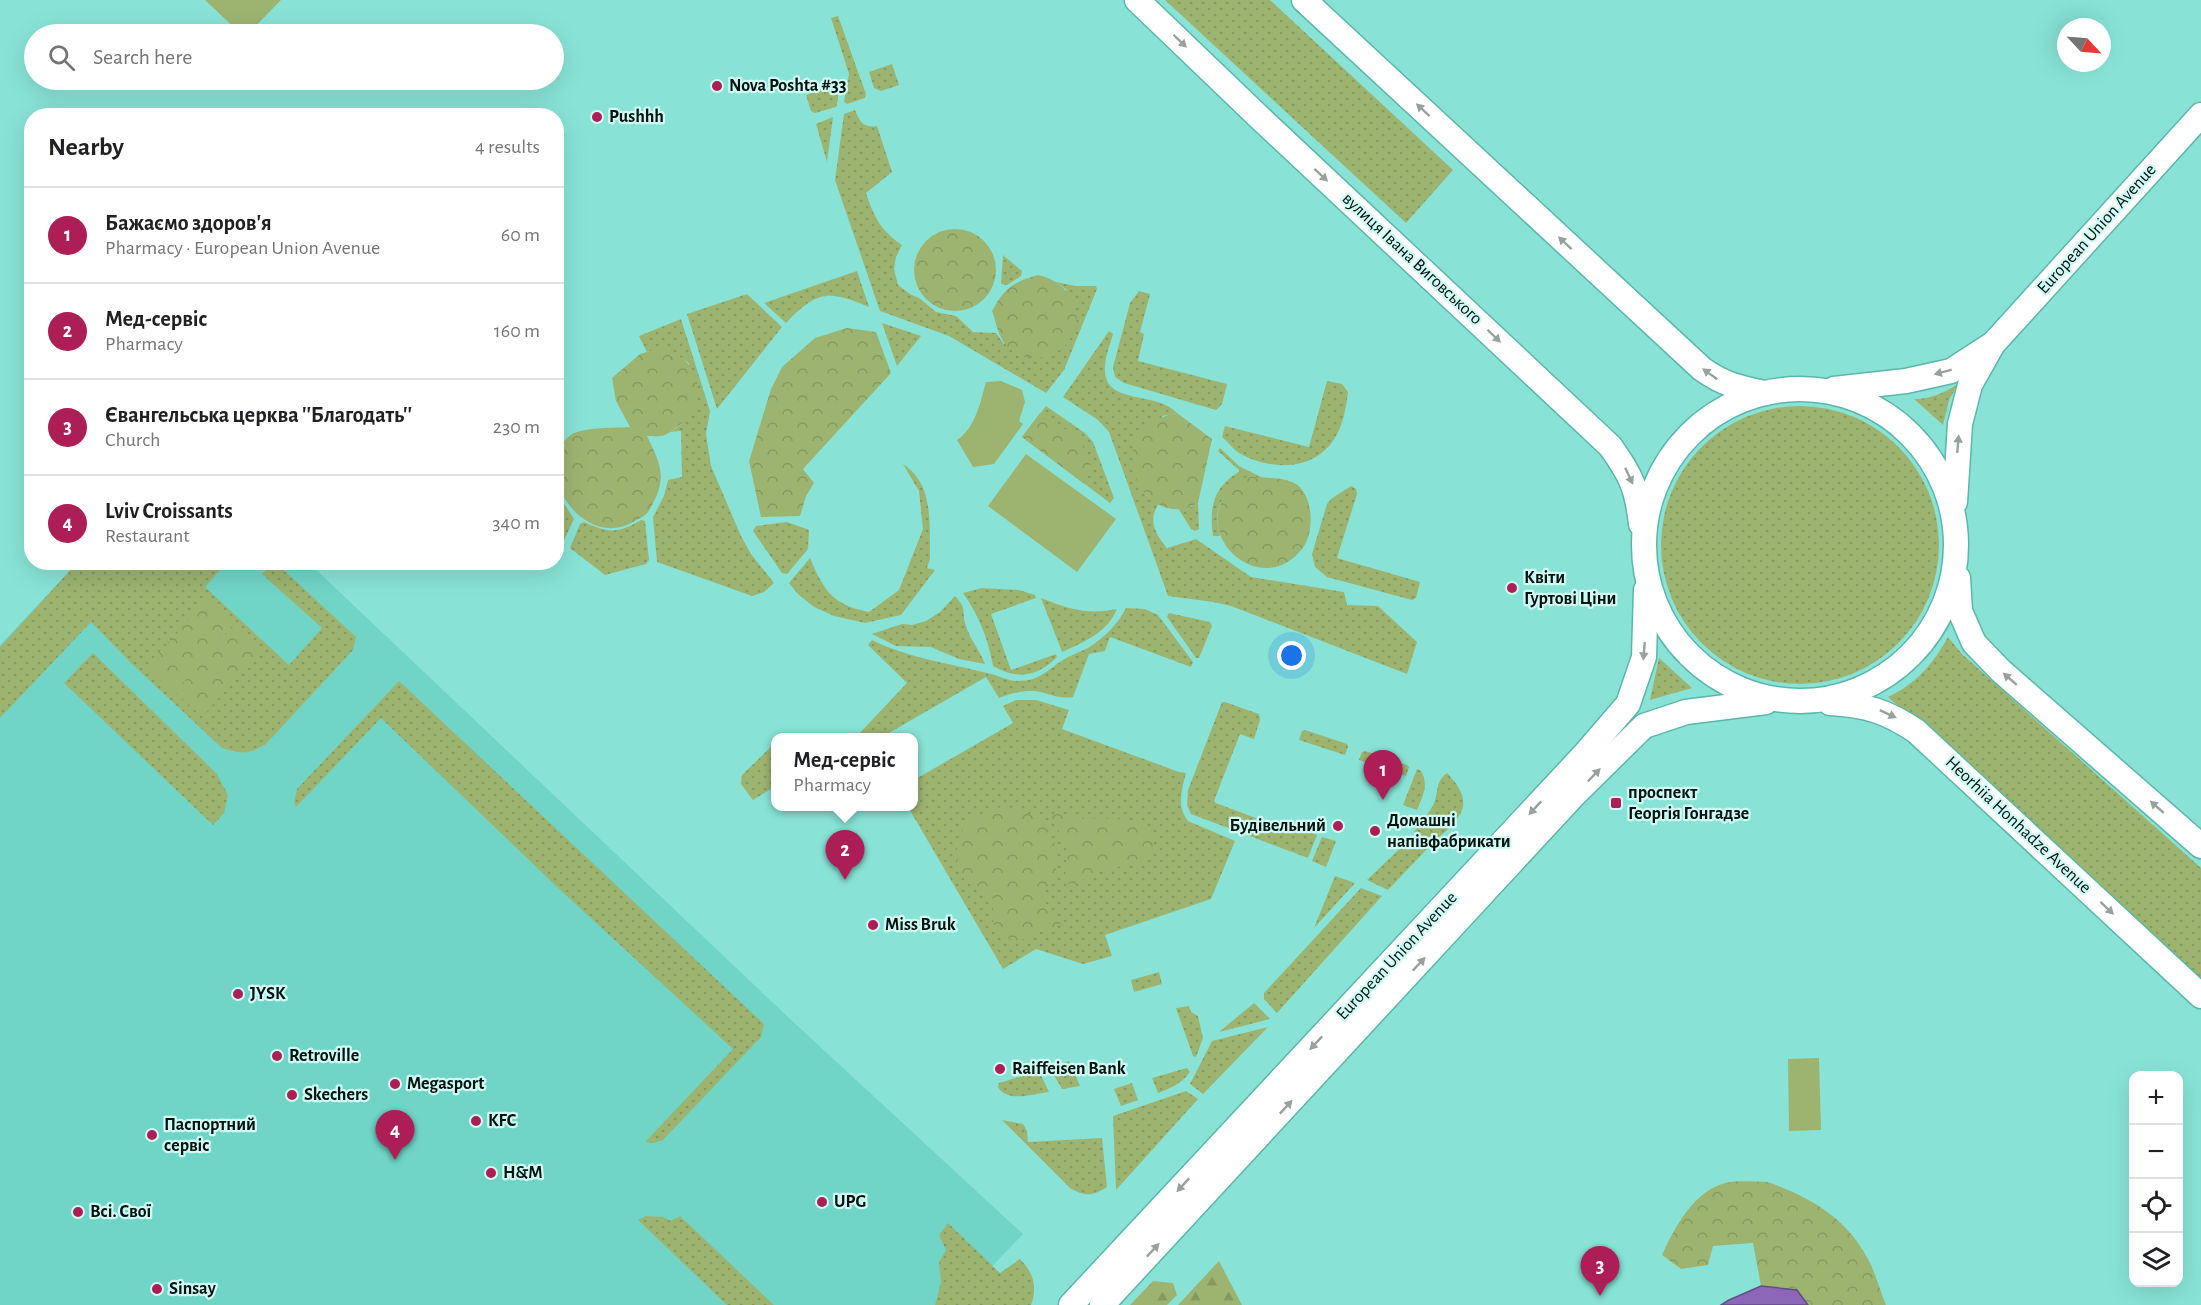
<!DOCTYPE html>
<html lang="en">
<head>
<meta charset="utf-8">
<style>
  body { margin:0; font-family:"Alegreya Sans",sans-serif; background:#f6f6f6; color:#202124 }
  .controls { position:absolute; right:18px; bottom:18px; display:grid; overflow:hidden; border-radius:12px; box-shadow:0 6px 24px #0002 }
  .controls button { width:54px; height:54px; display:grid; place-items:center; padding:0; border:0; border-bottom:2px solid #e0e0e0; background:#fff; color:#202124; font:30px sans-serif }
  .compass { position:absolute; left:2057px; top:18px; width:54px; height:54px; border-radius:50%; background:#fff; box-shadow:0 6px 24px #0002; rotate:116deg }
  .you { position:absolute; left:1292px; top:656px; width:21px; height:21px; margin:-15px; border:4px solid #fff; border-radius:50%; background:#1a73e8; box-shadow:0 0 0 9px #1a73e833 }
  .badge { display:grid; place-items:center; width:39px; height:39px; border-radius:50%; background:#ad1d56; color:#fff; font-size:20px; font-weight:700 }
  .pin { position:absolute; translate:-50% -50px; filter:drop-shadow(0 2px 3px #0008) }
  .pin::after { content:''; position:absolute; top:32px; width:21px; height:18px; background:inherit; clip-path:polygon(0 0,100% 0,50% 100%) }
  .popup { position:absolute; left:771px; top:733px; width:147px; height:78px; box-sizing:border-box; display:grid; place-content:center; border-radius:12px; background:#fff; filter:drop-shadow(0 2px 4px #0005); font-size:20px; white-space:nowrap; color:#757577 }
  .popup b { font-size:22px; color:#202124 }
  .popup::after { content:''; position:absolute; left:50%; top:100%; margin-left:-12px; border:12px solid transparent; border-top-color:#fff }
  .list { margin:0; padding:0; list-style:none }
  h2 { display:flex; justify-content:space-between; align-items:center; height:78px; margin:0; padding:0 24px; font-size:26px }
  h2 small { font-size:20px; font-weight:400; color:#757577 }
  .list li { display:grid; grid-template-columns:39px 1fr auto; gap:18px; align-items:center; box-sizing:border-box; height:96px; padding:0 24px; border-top:2px solid #e0e0e0 }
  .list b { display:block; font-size:22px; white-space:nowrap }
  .list p { margin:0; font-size:20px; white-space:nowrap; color:#757577 }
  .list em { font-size:20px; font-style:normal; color:#757577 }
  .icon { flex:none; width:33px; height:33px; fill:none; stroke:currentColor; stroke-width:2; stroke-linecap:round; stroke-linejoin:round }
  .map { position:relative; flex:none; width:2201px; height:1305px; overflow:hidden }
  .search { position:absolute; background:#fff; box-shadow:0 6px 24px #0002; left:24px; top:24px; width:540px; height:66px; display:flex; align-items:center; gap:15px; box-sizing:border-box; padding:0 21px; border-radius:33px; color:#757577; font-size:22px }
  .panel { position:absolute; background:#fff; box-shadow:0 6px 24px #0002; left:24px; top:108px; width:540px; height:462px; border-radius:24px }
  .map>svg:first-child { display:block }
  .built { fill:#70d5c7 }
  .grass { fill:url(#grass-dots) }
  .forest { fill:url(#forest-firs) }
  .park { fill:url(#park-crowns) }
  .pitch { fill:#9db471 }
  .water { fill:#8c66b7; stroke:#624d85; stroke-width:1.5 }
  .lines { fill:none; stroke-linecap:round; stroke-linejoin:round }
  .secondary-casing { stroke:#5ab7aa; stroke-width:27 }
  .secondary { stroke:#fff; stroke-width:24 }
  .oneway { fill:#99a19f }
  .poi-dot { fill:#ad1d56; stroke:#d0fbf4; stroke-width:2 }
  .labels { text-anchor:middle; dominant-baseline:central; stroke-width:4.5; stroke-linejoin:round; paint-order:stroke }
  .poi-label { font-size:18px; font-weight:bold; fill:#001310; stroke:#d0fbf4; text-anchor:start }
  .street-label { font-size:18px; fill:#001310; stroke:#d0fbf4 }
</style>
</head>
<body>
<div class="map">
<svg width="2201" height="1305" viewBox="0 0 2201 1305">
  <defs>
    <pattern id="grass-dots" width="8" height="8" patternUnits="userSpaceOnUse" patternTransform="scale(1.5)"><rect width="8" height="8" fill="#9db471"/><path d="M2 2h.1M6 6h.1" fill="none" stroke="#859a61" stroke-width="1.8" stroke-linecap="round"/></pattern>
    <pattern id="forest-firs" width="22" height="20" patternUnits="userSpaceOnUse" patternTransform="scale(1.5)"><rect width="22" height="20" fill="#9db471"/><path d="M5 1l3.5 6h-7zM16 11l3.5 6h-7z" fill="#859a61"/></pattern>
    <pattern id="park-crowns" width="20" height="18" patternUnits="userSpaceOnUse" patternTransform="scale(1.5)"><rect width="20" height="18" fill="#9db471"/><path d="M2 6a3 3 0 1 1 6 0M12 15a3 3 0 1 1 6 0" fill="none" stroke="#859a61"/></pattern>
  </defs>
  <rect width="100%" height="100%" fill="#88e3d6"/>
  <polygon class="built" points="77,563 309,563 789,1018 1023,1234 955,1305 0,1305 0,645"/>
  <g class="grass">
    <polygon points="1165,0 1270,0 1453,170 1406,223"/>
    <polygon points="838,16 866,94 865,98 847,104 844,102 849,74 831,18"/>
    <polygon points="892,64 899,85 881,91 874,88 869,72"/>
    <polygon points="838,84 838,100 836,107 815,113 811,111 806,95"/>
    <path d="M 855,110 C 860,122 863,128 877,126 L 892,172 L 866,193 C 874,217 881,231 902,245 L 896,257 L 894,269 L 898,285 L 910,294 L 919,298 L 936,312 L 956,316 L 973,332 L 996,333 L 1004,344 L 1067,290 L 1056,282 L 1076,286 L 1096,286 L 1097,289 L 1064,370 L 1046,393 L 949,336 L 880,311 L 835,180 L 844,114 Z"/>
    <polygon points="833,117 827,162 816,124"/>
    <polygon points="1003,255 1022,271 1021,276 1007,285 1001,284"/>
    <path d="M 857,271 L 869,307 C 829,290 817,290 786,323 L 764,303 Z"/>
    <polygon points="1139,291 1150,294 1140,332 1144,334 1138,361 1227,384 1222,404 1216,410 1124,383 1115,377 1113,367 1130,303"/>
    <polygon points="747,294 782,327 717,409 687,314"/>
    <path d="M 681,319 L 710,411 L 706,434 L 711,466 L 741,536 L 751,554 L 774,583 L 764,592 L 752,596 L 657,562 L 653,517 L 664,496 L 668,480 L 682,477 L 681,431 L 670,432 L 682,424 L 689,363 C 674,353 666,346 647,352 L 639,336 Z"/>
    <polygon points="882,323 921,336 897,366"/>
    <path d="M 1109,331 L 1113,334 C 1110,345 1104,359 1105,371 C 1106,405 1157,391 1177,413 L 1162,416 L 1146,495 L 1159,504 C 1147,520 1156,535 1167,548 L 1196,539 L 1251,577 L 1344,592 L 1347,605 L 1378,606 L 1417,642 L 1407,674 L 1231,606 L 1213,602 L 1168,596 L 1109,432 L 1098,420 L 1063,397 Z"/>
    <path d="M 1327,381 L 1342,384 L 1348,392 C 1346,408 1343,427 1333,441 C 1311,472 1269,470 1239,453 C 1233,449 1228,442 1222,437 L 1225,426 L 1309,447 Z"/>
    <path d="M 1958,384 L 1949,400 L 1943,425 L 1914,399 C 1931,399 1943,393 1958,384 Z"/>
    <circle cx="1800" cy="545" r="139"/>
    <polygon points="1046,406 1085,433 1093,442 1114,498 1110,503 1022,437"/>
    <path d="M 1220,448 L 1239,466 L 1265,479 L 1248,476 C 1225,494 1211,504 1220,536 L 1213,536 C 1209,507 1213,487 1240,471 L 1218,451 Z"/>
    <path d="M 903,464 C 935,485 929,525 930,559 L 927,568 L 935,570 L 901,615 L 865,623 L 834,616 L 814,607 L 798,594 L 789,583 L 810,558 C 824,591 833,605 869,612 L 899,590 L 923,529 L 919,491 Z"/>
    <polygon points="1351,486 1356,489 1357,494 1337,558 1420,582 1416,598 1412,600 1327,577 1315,567 1312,554 1327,504 1331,499"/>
    <polygon points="557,493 574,519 564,540 557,534"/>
    <polygon points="1198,503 1199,529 1195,531 1191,529 1178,508 1191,507"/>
    <path d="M 641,520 L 645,521 L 649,560 L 646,564 L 605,575 L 570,548 L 580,524 L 584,522 C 609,533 617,534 641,520 Z"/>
    <polygon points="787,522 809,530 808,549 787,574 782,573 753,531 756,526"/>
    <path d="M 78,562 L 226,563 L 205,587 L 289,665 L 322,628 L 262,574 L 273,563 L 276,563 L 356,637 L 353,650 L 266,744 C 248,755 242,754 222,748 L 134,666 L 91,622 L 0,718 L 0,647 Z"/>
    <path d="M 982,588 L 1019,590 L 1035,595 L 1036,598 L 991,614 L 1011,670 L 1056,654 L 1057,657 C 1037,677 1017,680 993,666 C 988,638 979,616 963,593 Z"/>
    <path d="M 955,596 C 968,610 961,610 966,626 C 970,640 980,650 985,664 L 959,659 L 931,647 L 896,646 L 872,634 L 902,624 L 912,625 L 926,621 L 940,612 Z"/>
    <path d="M 1041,598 C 1069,609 1087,615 1117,609 C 1107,633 1084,642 1062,652 Z"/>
    <path d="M 1126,608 L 1145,609 L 1158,615 L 1193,662 L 1191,667 L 1110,637 L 1105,651 L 1089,654 L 1073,697 C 1061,699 1052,695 1041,692 C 1026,689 1012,693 999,698 L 986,677 L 882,737 L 856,737 L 907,683 L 868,645 L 872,640 C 908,658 948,663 987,673 C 998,675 1007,681 1018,681 C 1040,681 1047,670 1063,660 C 1071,655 1080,652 1088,648 C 1105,637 1117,625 1126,608 Z"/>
    <polygon points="1169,613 1210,622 1212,626 1199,658 1196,658 1167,617"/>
    <path d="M 1948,637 L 1962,654 L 2201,868 L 2201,979 L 1888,697 C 1916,684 1933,664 1948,637 Z"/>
    <polygon points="93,653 217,774 228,795 224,813 213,825 64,683"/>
    <polygon points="1659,658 1692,688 1650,700"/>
    <polygon points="399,681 764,1024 761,1037 663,1140 654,1143 645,1142 733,1049 556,886 381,718 296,807 294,802 297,789"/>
    <path d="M 1016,700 L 1036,700 L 1069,710 L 1062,729 L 1179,772 L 1186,773 C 1182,789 1176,806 1188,821 L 1235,841 L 1211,899 L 1105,935 L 1112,956 L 1083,964 L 1036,949 L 1003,969 L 908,807 L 914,806 L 914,780 L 1013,723 L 1003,706 Z"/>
    <polygon points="1222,702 1225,702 1259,714 1260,720 1254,739 1240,734 1214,801 1216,803 1274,825 1291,824 1315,834 1317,835 1308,858 1191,814 1187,805 1188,790"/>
    <polygon points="1305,730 1347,744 1348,747 1345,755 1299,740 1302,731"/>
    <polygon points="776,742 776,786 753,800 741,784 742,775"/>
    <polygon points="1365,751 1407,765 1409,767 1406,776 1359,760 1362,752"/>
    <path d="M 1417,769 L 1421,771 C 1429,785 1423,796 1417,810 L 1403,805 Z"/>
    <path d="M 1447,773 C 1480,807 1457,820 1431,845 L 1414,832 C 1420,823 1430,813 1434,803 C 1439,791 1435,782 1447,773 Z"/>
    <polygon points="1322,837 1336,841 1326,867 1312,861"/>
    <polygon points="1411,838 1427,849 1388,890 1367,880"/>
    <polygon points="1335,876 1355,883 1314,928"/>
    <polygon points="1361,888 1382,896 1277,1013 1264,999 1264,993"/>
    <polygon points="1159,972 1162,984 1134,992 1131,980"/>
    <polygon points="1254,1003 1270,1019 1219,1032"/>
    <polygon points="1189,1006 1191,1012 1198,1016 1203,1038 1196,1057 1193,1056 1176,1008"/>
    <polygon points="1268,1027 1203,1094 1190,1084 1212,1041"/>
    <polygon points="1069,1061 1080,1086 1062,1089 1050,1068"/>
    <path d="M 1187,1068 L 1190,1072 C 1181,1084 1171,1088 1158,1093 L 1152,1078 Z"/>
    <path d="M 1039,1071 L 1049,1092 C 1033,1094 1007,1103 998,1087 L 999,1083 Z"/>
    <polygon points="1132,1083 1138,1100 1121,1106 1114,1089"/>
    <polygon points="1186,1091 1198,1099 1116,1190 1113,1116"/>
    <path d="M 1002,1120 L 1023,1124 L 1027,1131 L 1028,1142 L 1102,1138 L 1107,1187 C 1092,1197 1084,1196 1070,1188 Z"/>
    <polygon points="646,1216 663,1217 671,1221 680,1216 774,1305 727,1305 638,1220"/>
    <path d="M 948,1223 L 1000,1273 L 1020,1259 C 1033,1272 1038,1287 1031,1305 L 935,1305 L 941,1282 L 939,1262 L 946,1250 L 939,1235 Z"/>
  </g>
  <g class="forest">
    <polygon points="1219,1261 1242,1305 1178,1305"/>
    <polygon points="1153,1281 1173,1283 1177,1295 1167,1305 1130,1305"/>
  </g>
  <g class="park">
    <circle cx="955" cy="270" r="41"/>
    <path d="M 1038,275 C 1064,280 1084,305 1074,332 C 1063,360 1024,367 1006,345 C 998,336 996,322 992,311 C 1004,288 1013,282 1038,275 Z"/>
    <polygon points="847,328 876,332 891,373 803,469 814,483 806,496 800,516 761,517 749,461 771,389 782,367 815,338"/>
    <path d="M 660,348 C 701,356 713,404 677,427 C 672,430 666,436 661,436 C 657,437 651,436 647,436 C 661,465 668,478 650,509 C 646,516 640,518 633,522 C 581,552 528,465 571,435 C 581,427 616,428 630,427 L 616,401 L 612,378 L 640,354 Z"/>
    <path d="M 1040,413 C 1070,433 1083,434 1092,471 L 1083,483 L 1022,437 Z"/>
    <path d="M 1177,413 L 1212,439 L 1198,503 C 1145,536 1091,430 1177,413 Z"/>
    <path d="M 1248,476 C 1261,478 1276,477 1289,481 C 1314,487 1316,532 1302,549 C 1256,607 1172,518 1248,476 Z"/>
    <polygon points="207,600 234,624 173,691 146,667"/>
    <polygon points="235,625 262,650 202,717 175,692"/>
    <path d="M 1002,807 C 1038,807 1064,839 1055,874 C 1053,884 1044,890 1041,899 L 1065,922 L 1019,941 L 1009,939 L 995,929 L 992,917 L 994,898 C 984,893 971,888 963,878 C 958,872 957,864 957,856 C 955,828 976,812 1002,807 Z"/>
    <path d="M 1057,813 L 1082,818 L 1122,819 L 1140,825 L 1153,834 C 1161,873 1115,863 1095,872 C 1088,876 1081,881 1075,886 L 1069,885 C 1061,872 1069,859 1066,846 C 1063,836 1057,828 1051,820 L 1053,814 Z"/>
    <path d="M 1768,1182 C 1811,1198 1847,1218 1869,1261 C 1876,1274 1880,1291 1886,1305 L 1808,1305 L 1797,1290 L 1761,1286 L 1753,1243 L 1713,1246 L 1708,1265 L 1681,1269 L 1662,1255 C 1675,1227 1693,1192 1725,1183 C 1738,1180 1755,1182 1768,1182 Z"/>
  </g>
  <g class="pitch">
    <polygon points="205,0 281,0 248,34 241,34"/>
    <path d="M 1001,381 L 1022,390 L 1025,402 L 1019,421 L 1023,424 L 994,464 L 973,467 L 957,440 C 976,427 980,403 986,382 Z"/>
    <polygon points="1026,454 1116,519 1077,572 988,506"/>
    <polygon points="1819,1058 1821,1130 1789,1131 1788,1059"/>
  </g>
  <polygon class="water" points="1761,1286 1797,1290 1808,1305 1721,1305 1729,1300"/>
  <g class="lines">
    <defs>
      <g id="secondary">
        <path d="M 1137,0 L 1260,118 L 1610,446 C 1631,475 1637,488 1641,524"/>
        <path d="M 1304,0 L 1702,369 C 1723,384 1739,388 1765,393"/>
        <circle cx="1800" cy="545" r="156"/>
        <polyline points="1834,389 1906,381 1951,371 1991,345"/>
        <polyline points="1955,502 1960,424 1970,385 1993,344 2201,115"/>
        <polyline points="1958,578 1960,611 1974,643 2001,671 2201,846"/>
        <path d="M 1830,703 C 1866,705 1886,711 1916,731 L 2201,996"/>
        <polyline points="1071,1305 1584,755 1628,704 1644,657 1646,590"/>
        <polyline points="1102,1305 1572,797 1644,726 1686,712 1766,702"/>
      </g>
    </defs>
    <use href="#secondary" class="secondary-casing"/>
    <use href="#secondary" class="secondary"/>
  </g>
  <defs><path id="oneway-solid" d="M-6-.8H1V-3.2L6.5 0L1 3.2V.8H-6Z" transform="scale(1.5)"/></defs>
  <g class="oneway">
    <use href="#oneway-solid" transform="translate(1180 41) rotate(44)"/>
    <use href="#oneway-solid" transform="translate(1423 110) rotate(-137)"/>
    <use href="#oneway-solid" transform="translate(1321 175) rotate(43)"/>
    <use href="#oneway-solid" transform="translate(1565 243) rotate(-137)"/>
    <use href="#oneway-solid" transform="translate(1494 336) rotate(44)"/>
    <use href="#oneway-solid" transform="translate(1943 372) rotate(165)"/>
    <use href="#oneway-solid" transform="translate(1710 374) rotate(-144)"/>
    <use href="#oneway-solid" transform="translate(1958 444) rotate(-85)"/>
    <use href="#oneway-solid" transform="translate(1629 476) rotate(65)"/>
    <use href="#oneway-solid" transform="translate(1644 651) rotate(95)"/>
    <use href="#oneway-solid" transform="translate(2010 679) rotate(-139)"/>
    <use href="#oneway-solid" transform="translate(1888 714) rotate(25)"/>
    <use href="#oneway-solid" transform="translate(1594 775) rotate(-46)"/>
    <use href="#oneway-solid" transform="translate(2157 807) rotate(-139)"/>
    <use href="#oneway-solid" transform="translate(1535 808) rotate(133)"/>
    <use href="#oneway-solid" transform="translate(2107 908) rotate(43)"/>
    <use href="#oneway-solid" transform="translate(1419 964) rotate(-47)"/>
    <use href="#oneway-solid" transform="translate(1316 1043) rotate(133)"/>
    <use href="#oneway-solid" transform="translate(1286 1107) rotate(-47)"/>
    <use href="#oneway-solid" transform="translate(1183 1185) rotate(133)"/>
    <use href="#oneway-solid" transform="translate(1153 1250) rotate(-47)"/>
  </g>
  <g class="poi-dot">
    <circle cx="717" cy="86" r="6"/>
    <circle cx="597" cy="117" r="6"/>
    <circle cx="1512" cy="588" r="6"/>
    <rect x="1610" y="797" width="12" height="12" rx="3"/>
    <circle cx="1338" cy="826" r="6"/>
    <circle cx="1375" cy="831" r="6"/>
    <circle cx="873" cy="925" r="6"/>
    <circle cx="238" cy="994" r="6"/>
    <circle cx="277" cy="1056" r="6"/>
    <circle cx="1000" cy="1069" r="6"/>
    <circle cx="395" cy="1084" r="6"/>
    <circle cx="292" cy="1095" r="6"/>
    <circle cx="476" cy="1121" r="6"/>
    <circle cx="152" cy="1135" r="6"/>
    <circle cx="491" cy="1173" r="6"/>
    <circle cx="822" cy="1202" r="6"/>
    <circle cx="78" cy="1212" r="6"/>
    <circle cx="157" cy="1289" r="6"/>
  </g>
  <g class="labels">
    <g class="poi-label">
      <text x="729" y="86">Nova Poshta #33</text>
      <text x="609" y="117">Pushhh</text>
      <text x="1524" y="578">Квіти<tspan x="1524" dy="21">Гуртові Ціни</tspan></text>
      <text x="1628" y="793">проспект<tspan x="1628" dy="21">Георгія Гонгадзе</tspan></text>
      <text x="1387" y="821">Домашні<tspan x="1387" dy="21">напівфабрикати</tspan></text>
      <text x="1326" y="826" text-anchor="end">Будівельний</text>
      <text x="885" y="925">Miss Bruk</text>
      <text x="250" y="994">JYSK</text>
      <text x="289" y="1056">Retroville</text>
      <text x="1012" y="1069">Raiffeisen Bank</text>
      <text x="407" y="1084">Megasport</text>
      <text x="304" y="1095">Skechers</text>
      <text x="488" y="1121">KFC</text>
      <text x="164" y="1125">Паспортний<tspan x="164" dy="21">сервіс</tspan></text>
      <text x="503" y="1173">H&amp;M</text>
      <text x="834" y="1202">UPG</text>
      <text x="90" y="1212">Всі. Свої</text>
      <text x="169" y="1289">Sinsay</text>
    </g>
    <g class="street-label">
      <text transform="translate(2097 229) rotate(-48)">European Union Avenue</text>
      <text transform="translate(1412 259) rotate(43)">вулиця Івана Виговського</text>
      <text transform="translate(2018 825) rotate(43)">Heorhiia Honhadze Avenue</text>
      <text transform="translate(1397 956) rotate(-47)">European Union Avenue</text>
    </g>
  </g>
</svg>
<div class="controls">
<button>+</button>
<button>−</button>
<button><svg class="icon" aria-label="locate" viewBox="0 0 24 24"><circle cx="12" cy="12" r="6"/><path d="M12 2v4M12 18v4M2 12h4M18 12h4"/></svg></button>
<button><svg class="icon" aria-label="layers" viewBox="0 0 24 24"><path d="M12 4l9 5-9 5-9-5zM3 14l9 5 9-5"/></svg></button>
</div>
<svg class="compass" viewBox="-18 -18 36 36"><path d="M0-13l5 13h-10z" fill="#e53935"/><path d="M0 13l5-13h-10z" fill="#757577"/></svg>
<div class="you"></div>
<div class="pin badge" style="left:1383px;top:800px">1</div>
<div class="pin badge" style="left:845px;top:880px">2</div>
<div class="popup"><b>Мед-сервіс</b>Pharmacy</div>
<div class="pin badge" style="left:1600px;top:1296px">3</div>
<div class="pin badge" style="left:395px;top:1160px">4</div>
<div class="search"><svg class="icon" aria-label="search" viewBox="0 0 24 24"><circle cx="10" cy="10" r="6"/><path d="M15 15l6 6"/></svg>Search here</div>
<section class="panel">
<h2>Nearby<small>4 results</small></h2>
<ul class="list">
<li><span class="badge">1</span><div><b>Бажаємо здоров'я</b><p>Pharmacy · European Union Avenue</p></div><em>60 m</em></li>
<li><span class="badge">2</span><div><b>Мед-сервіс</b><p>Pharmacy</p></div><em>160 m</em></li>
<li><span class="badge">3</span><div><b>Євангельська церква ''Благодать''</b><p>Church</p></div><em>230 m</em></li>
<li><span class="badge">4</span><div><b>Lviv Croissants</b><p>Restaurant</p></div><em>340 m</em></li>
</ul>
</section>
</div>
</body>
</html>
